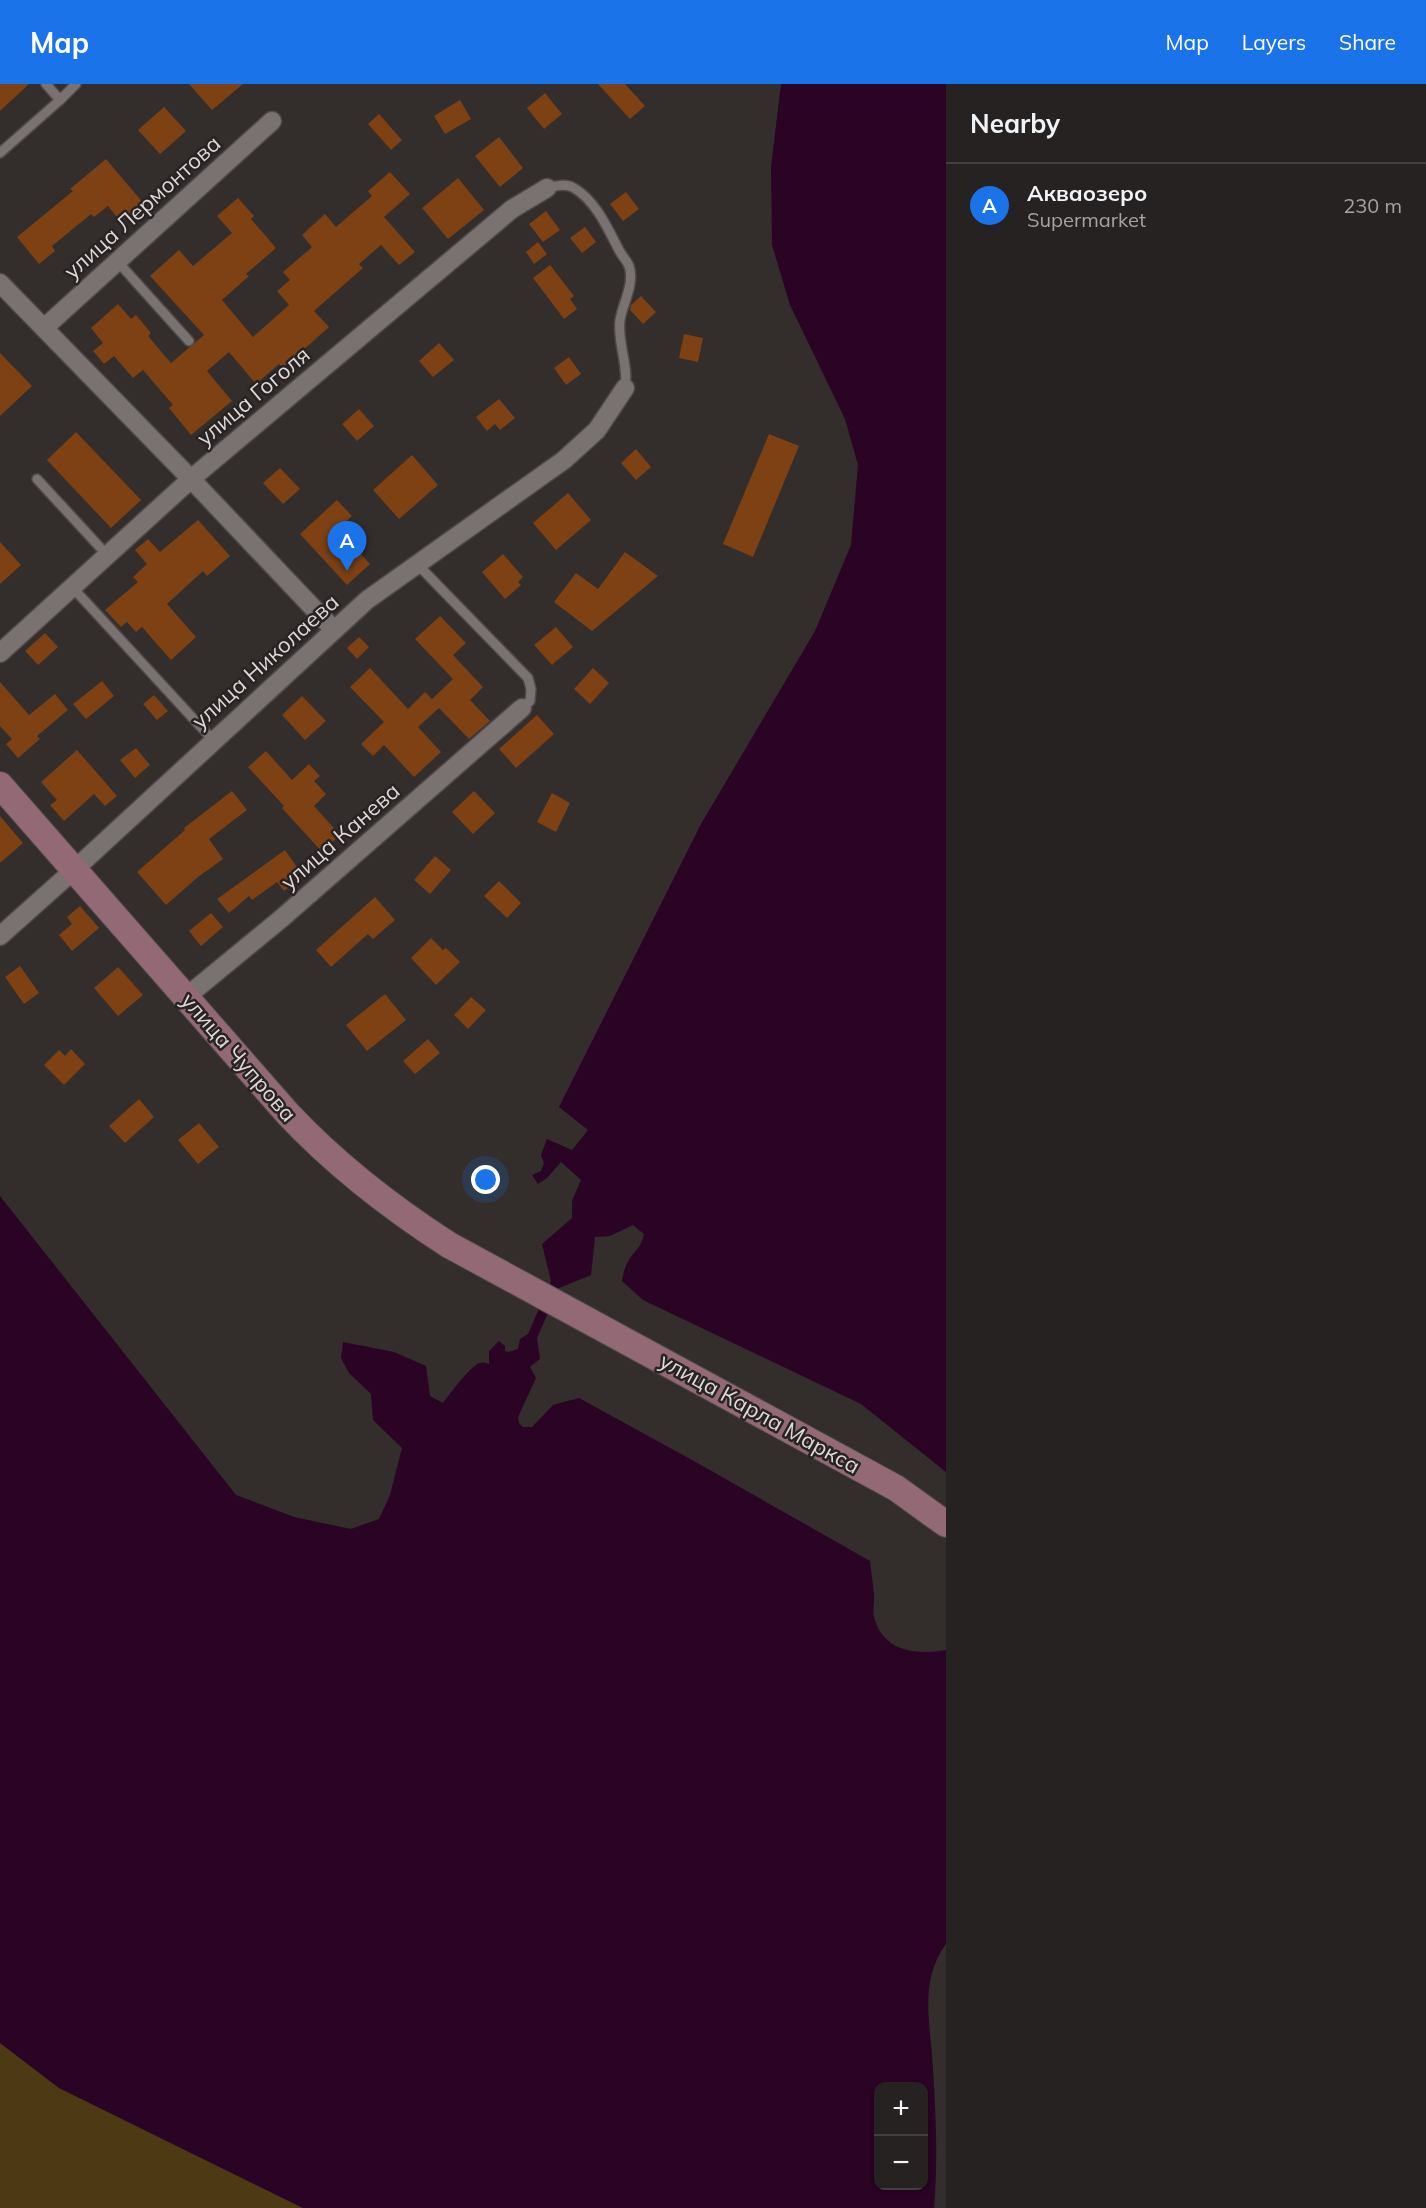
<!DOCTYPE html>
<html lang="en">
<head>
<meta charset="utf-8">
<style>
  body { margin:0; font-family:Mulish,sans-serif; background:#322f2e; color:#f1f3f6 }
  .controls { position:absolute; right:18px; bottom:18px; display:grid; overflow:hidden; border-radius:12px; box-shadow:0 2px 4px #0004 }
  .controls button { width:54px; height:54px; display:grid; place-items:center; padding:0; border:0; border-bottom:2px solid #423f3f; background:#262221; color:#f1f3f6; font:30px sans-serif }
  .you { position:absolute; left:486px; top:1096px; width:21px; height:21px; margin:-15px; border:4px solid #fff; border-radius:50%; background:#1a73e8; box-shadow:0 0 0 9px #1a73e833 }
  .badge { display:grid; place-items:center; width:39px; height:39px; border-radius:50%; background:#1a73e8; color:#fff; font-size:20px; font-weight:700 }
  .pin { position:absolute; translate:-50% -50px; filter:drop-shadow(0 2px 3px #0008) }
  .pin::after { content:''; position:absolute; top:32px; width:21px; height:18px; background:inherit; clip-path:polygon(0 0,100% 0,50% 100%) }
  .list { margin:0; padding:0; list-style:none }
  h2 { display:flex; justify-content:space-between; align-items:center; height:78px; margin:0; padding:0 24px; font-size:26px }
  h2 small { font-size:20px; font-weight:400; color:#a4a4a5 }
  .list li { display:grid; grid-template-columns:39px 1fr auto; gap:18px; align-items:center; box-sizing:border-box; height:84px; padding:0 24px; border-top:2px solid #423f3f }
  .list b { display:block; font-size:22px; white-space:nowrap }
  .list p { margin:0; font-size:20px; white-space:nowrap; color:#a4a4a5 }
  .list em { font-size:20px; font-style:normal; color:#a4a4a5 }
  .map { position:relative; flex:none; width:946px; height:2124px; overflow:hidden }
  header { display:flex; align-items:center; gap:36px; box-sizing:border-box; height:84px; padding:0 30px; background:#1a73e8; color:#fff }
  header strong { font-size:28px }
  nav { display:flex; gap:33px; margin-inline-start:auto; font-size:21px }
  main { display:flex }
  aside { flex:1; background:#262221 }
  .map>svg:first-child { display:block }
  .green { fill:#4e3915 }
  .water { fill:#2b0324; fill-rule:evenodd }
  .building { fill:#7d4114 }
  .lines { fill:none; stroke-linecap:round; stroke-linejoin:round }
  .lane-casing { stroke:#4e4848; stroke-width:12 }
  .street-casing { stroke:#4e4848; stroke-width:21 }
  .secondary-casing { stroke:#4e4848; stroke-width:28 }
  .lane { stroke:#797271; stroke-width:9 }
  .street { stroke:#797271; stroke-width:18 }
  .secondary { stroke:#936975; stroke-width:26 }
  .labels { text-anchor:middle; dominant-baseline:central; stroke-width:5; stroke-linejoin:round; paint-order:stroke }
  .street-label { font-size:22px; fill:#dedada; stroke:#292323 }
</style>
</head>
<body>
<header>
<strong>Map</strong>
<nav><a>Map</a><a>Layers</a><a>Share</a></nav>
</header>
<main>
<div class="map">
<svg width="946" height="2124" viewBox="0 0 946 2124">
  <rect width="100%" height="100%" fill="#332d2c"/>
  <polygon class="green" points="0,1959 59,2004 303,2124 0,2124"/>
  <path class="water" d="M 781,0 L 946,0 L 946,1388 L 861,1320 L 643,1216 L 622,1197 C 623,1192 624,1186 626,1182 C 632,1167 641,1166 644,1150 L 633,1141 L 610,1152 L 595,1153 L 591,1191 L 559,1204 L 537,1254 L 540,1275 L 530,1283 L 536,1294 L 518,1333 L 519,1339 L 523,1343 L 532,1343 L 553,1321 L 579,1314 L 701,1381 L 870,1477 C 871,1488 873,1499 874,1510 C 875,1518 872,1526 874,1533 C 883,1568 916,1571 946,1566 L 946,1860 C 918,1898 931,1942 933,1985 C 936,2031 938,2078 934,2124 L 303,2124 L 59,2004 L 0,1959 L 0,1112 L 236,1411 L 294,1433 L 351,1445 L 379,1435 L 390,1411 L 402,1364 L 373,1336 L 371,1310 L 349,1289 L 341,1274 L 343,1258 L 394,1268 L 426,1282 L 430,1312 L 443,1319 C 449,1311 472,1280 480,1279 C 483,1278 486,1279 489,1280 L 489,1267 L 499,1257 L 505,1262 L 505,1267 L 509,1268 L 518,1265 L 520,1255 L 528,1250 L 551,1197 L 542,1160 L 572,1134 L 572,1117 L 581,1096 L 561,1078 L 547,1094 L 538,1100 L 532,1091 L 541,1087 L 544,1079 L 541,1071 L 547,1055 L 572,1066 L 588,1046 L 559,1023 L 701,740 L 815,547 L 851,461 L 858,381 L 845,335 L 790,221 L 772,161 L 771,83 ZM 878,2002 L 924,2002 L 924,2102 L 878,2102 Z"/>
  <g class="building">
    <polygon points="0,0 29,0 0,27"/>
    <polygon points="189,0 243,0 212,26"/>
    <polygon points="598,0 625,0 645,22 630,35"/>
    <polygon points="545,9 562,30 544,45 527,24"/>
    <polygon points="460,16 471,35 445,50 434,32"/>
    <polygon points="164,23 186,47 160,70 138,46"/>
    <polygon points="379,30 402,56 391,66 368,40"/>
    <polygon points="499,53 523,84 500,103 475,72"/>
    <polygon points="106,75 144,120 121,138 108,122 94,133 91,130 52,162 55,167 39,180 17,153 73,107 70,105"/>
    <polygon points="390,88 410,110 384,133 415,168 399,181 381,161 359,180 363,184 314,227 329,243 283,284 279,280 256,300 229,268 207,287 232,317 191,351 169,324 173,321 143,286 133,294 114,272 104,280 93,267 103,259 91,244 118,220 131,235 136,231 151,249 148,252 171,279 204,251 150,192 179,166 193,182 232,149 217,132 238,114 254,132 251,135 276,164 246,190 249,192 222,216 253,253 289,221 277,207 290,196 283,188 312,163 302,151 325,130 336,143 372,112 368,107"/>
    <polygon points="458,94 484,126 448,155 422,124"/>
    <polygon points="626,108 639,125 623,137 610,120"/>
    <polygon points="546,127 560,146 543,158 529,140"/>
    <polygon points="585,143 596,158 582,169 570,154"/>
    <polygon points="538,158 547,170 534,180 526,168"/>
    <polygon points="550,181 574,212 570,215 577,225 564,235 533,194"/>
    <polygon points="641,212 656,228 643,240 630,226 631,221"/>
    <polygon points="684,250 703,254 698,278 679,274"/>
    <polygon points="439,259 454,276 433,293 419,277"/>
    <polygon points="0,269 32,302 0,332"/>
    <polygon points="569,273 581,290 566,301 554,284"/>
    <polygon points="499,315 515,334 500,346 495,340 487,347 476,333"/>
    <polygon points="359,325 374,342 357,357 342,340"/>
    <polygon points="76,348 141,416 111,444 47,376"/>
    <polygon points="769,350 799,362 753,473 723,460"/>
    <polygon points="636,365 651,383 636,396 621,379"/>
    <polygon points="412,371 438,401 399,435 373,406"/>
    <polygon points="280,384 300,405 283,420 263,399"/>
    <polygon points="568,409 591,436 556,466 533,439"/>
    <polygon points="337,416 352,432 338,445 370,480 347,501 300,450"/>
    <polygon points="198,436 230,472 207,492 203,487 167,520 196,553 171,576 142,543 136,548 127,538 121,543 105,526 138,498 133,493 147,480 135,466 148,455 160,468"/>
    <polygon points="0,458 21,481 0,500"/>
    <polygon points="625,468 658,492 592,547 554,518 576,489 598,505"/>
    <polygon points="503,470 523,493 518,498 521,501 505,515 482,488"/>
    <polygon points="440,532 466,559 453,571 483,603 470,616 490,637 469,655 439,624 418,643 441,668 414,693 384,661 373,672 361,660 384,638 350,603 370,584 408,625 425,608 432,615 453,595 415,555"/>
    <polygon points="556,543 573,563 552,581 534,561"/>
    <polygon points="45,549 58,563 38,581 25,567"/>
    <polygon points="359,553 369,563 357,575 347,564"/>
    <polygon points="593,584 609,599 590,620 574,605"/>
    <polygon points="102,597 114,612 86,635 73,620"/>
    <polygon points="0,598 29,631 55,610 68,626 37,652 40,655 18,674 6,660 12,655 0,642"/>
    <polygon points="154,611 168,627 157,636 143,620"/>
    <polygon points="302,612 326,637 305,656 282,631"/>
    <polygon points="537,631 554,650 516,684 499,665"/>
    <polygon points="136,664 150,681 135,694 120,676"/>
    <polygon points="77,666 117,712 105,722 94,710 64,737 50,721 57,716 41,698"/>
    <polygon points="266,667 292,696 309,680 320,692 314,697 326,710 314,722 340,751 322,768 282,724 284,722 248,683"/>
    <polygon points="232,707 247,726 209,755 223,775 198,793 166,821 137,788 185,746 184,744"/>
    <polygon points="474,707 495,729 473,750 452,728"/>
    <polygon points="552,709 570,719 556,748 537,738"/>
    <polygon points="0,732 23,759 0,779"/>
    <polygon points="285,766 304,793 284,807 277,798 252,816 249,812 229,829 217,815"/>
    <polygon points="435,772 451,786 430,810 414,796"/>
    <polygon points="499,797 521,819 507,834 484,812"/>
    <polygon points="375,813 395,836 373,855 368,850 331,883 316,866"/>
    <polygon points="80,822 99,844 72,867 59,851 72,840 67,833"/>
    <polygon points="211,829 223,843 201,862 189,847"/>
    <polygon points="431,854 443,866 446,864 460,878 436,901 411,874"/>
    <polygon points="20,882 39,909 24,920 5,893"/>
    <polygon points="118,883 143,911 118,932 94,904"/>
    <polygon points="385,910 406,936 367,967 346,941"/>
    <polygon points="471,913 486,926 468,945 454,931"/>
    <polygon points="428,955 440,969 415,990 403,977"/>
    <polygon points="71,965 85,980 64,1001 44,981 59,966 65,972"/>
    <polygon points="139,1015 154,1033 125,1059 109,1042"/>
    <polygon points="199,1039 219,1063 198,1080 178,1056"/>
  </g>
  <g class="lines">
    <defs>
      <g id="lane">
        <polyline points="60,16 76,0"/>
        <polyline points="0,69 60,16 46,0"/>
        <path d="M 547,104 C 556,102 566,99 574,104 C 596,117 608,145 619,166 C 622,172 627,177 629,182 C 635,199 623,219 620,236 C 617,259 629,281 625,304"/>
        <polyline points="117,177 189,257"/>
        <polyline points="37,395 108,472"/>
        <polyline points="418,481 528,594 531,605 530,617 522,624"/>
        <polyline points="73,504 213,656"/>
      </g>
      <g id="street">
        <polyline points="0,199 191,395 334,546"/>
        <polyline points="44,244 272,37"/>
        <polyline points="0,569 191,395 512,125 547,104"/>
        <polyline points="0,852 75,785 367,516 564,376 597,346 625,304"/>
        <polyline points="186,913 282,834 522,624"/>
      </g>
      <path id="secondary" d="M 0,701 L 288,1030 C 336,1081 390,1123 449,1161 L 896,1404 L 946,1440"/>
    </defs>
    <use href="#lane" class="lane-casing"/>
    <use href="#street" class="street-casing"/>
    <use href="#secondary" class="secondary-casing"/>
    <use href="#lane" class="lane"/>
    <use href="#street" class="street"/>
    <use href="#secondary" class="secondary"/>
  </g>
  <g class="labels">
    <g class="street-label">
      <text transform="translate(142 123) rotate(-42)">улица Лермонтова</text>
      <text transform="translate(253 312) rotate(-40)">улица Гоголя</text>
      <text transform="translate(265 577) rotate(-42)">улица Николаева</text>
      <text transform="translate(340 752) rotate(-41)">улица Канева</text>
      <text transform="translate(239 973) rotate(49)">улица Чупрова</text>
      <text transform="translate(760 1329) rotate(29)">улица Карла Маркса</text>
    </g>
  </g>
</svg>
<div class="controls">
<button>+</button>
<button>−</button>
</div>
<div class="you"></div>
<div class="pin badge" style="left:347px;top:487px">A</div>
</div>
<aside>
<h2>Nearby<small></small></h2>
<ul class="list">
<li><span class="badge">A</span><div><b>Акваозеро</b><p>Supermarket</p></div><em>230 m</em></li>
</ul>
</aside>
</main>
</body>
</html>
